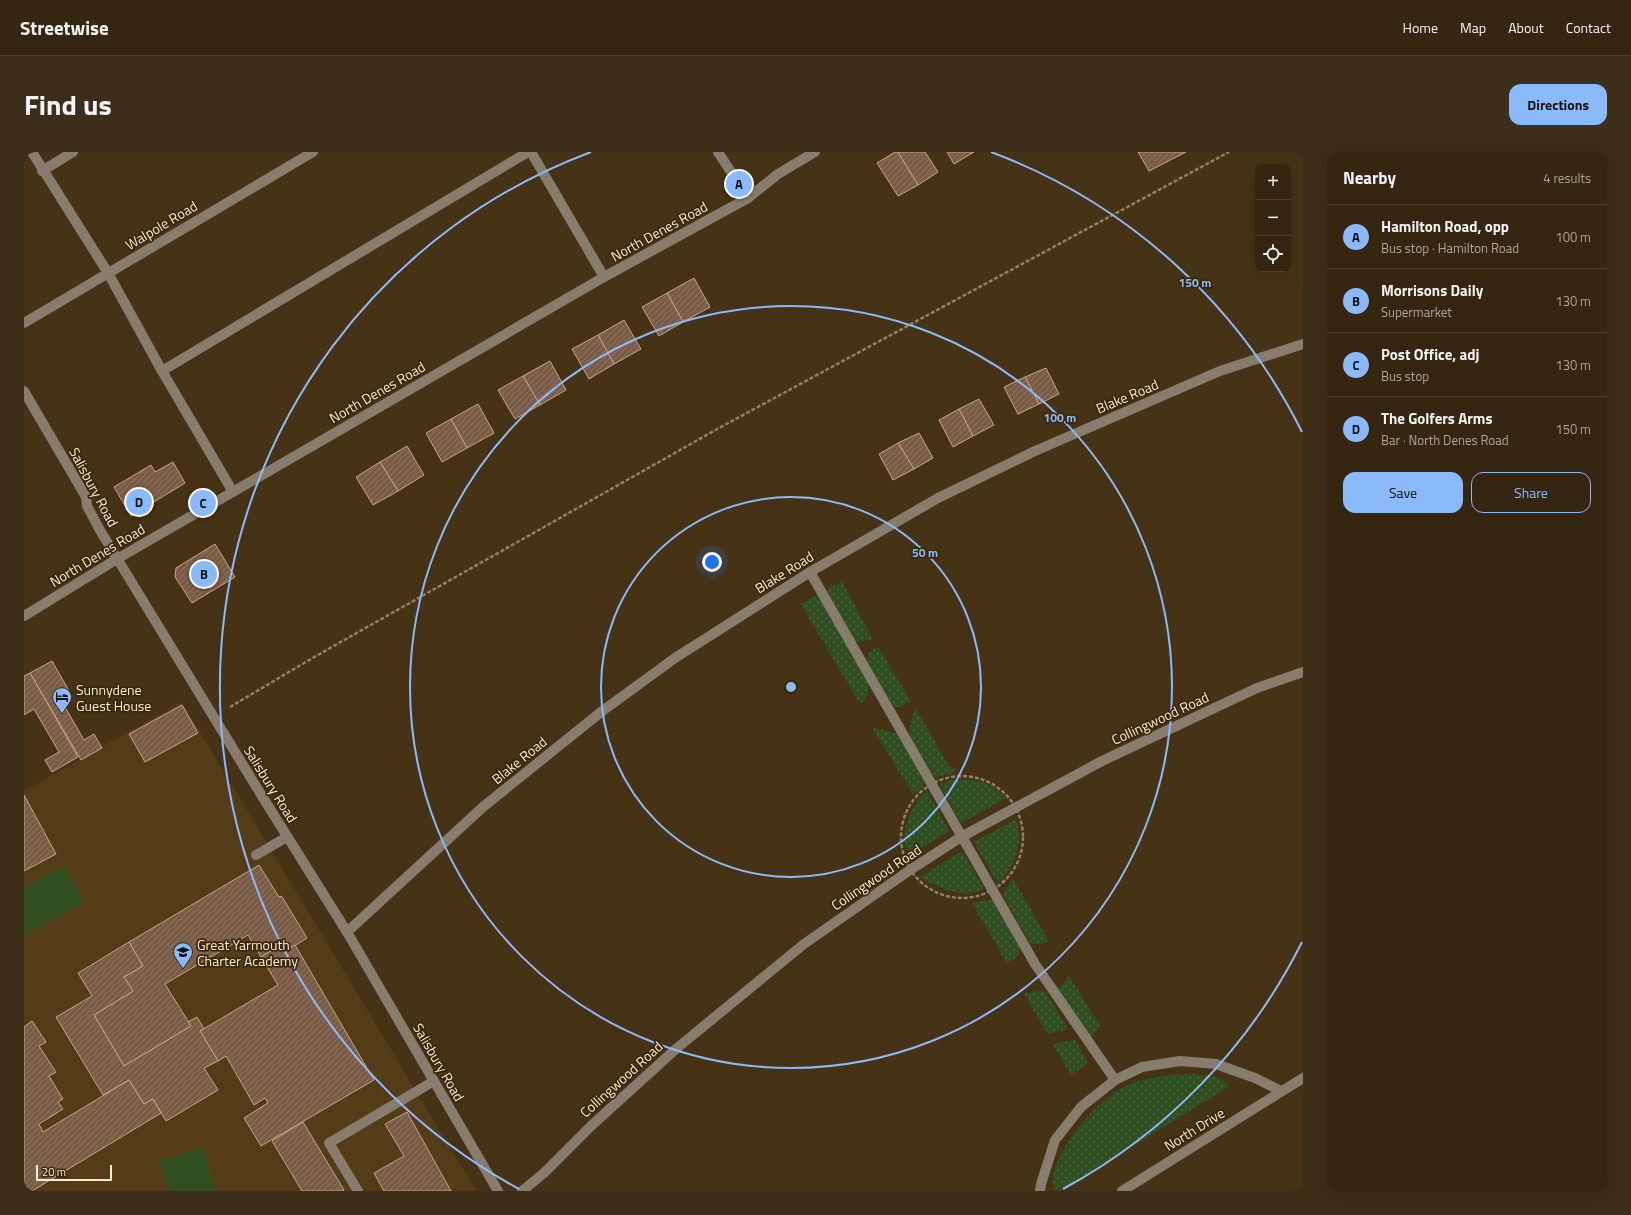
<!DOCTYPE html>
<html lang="en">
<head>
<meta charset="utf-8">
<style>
  body { margin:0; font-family:"Titillium Web",sans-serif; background:#3c2e19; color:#f1f3f6 }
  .controls { position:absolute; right:12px; top:12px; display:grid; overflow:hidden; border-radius:8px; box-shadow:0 4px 16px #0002 }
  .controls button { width:36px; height:36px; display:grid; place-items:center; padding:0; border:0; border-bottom:1px solid #4e4330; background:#342610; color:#f1f3f6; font:20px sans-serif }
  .scale { position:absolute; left:12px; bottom:10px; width:76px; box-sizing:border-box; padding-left:4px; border:2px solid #f8ecdb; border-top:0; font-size:11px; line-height:14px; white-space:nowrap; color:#f8ecdb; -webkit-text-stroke:3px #3b2809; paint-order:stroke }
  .you { position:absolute; left:688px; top:410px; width:14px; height:14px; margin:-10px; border:3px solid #fff; border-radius:50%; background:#1a73e8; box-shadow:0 0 0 6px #1a73e833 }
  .badge { display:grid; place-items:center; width:26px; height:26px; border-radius:50%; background:#8abafc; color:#111; font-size:13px; font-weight:700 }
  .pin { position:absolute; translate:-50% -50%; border:2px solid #fff; box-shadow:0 1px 4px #0006 }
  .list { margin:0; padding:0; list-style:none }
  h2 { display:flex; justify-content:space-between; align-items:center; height:52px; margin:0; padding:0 16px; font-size:17px }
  h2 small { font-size:13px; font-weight:400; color:#a9a59f }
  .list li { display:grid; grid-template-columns:26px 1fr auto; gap:12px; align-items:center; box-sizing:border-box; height:64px; padding:0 16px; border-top:1px solid #4e4330 }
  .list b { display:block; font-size:15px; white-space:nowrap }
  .list p { margin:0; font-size:13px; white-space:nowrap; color:#a9a59f }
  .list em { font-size:13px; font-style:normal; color:#a9a59f }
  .actions { display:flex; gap:8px; padding:12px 16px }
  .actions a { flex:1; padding:9px 0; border:1px solid #8abafc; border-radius:12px; text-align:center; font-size:14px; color:#8abafc }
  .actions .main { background:#8abafc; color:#111 }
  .icon { flex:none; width:22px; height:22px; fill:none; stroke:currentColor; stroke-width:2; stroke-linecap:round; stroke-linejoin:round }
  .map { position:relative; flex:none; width:1279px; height:1039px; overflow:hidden; border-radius:12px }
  header { display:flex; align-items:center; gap:24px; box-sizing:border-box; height:56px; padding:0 20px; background:#342610; border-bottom:1px solid #4e4330 }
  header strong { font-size:19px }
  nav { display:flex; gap:22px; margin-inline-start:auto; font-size:14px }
  .intro { display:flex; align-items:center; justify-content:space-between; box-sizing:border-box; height:96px; padding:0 24px }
  h1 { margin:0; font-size:28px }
  .button { padding:10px 18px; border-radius:12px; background:#8abafc; color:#111; font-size:14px; font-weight:700 }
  main { display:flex; gap:24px; padding:0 24px }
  aside { flex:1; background:#342610; border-radius:12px; box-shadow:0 4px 16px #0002 }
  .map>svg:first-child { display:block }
  .built { fill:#533c16 }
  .grass { fill:url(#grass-dots) }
  .park { fill:#2f4f21 }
  .building { fill:url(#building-hatch); stroke:#c6a48c }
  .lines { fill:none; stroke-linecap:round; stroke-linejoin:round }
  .path { stroke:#908067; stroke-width:2.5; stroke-dasharray:4 2; stroke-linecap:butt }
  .minor { stroke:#877d6f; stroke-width:10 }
  .ring { fill:none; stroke:#8abafc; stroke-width:2 }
  .labels { text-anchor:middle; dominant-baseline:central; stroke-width:3.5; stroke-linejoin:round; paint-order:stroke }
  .street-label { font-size:14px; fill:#f8ecdb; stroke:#3b2809 }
  .poi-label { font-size:14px; fill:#f8ecdb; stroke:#3b2809; text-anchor:start }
  .centre { fill:#8abafc; stroke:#3b2809; stroke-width:2 }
  .ring-label { font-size:12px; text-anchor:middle; font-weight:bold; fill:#8abafc; stroke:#3b2809; stroke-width:3.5; stroke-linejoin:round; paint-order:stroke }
</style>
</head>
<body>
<header>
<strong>Streetwise</strong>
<nav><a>Home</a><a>Map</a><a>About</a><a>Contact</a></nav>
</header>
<div class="intro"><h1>Find us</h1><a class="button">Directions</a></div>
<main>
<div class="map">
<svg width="1279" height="1039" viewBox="0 0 1279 1039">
  <defs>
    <pattern id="grass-dots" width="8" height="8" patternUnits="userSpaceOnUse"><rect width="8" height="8" fill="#2f4f21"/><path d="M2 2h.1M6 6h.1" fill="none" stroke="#4e6841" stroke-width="1.8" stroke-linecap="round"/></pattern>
    <pattern id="building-hatch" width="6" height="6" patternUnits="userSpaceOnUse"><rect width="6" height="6" fill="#7b5c46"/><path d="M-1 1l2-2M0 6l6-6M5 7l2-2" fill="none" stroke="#8e7460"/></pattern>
  </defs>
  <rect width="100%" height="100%" fill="#463315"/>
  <polygon class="built" points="158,550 452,1039 0,1039 0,639"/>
  <g class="grass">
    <polygon points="818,430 849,487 836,490 831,489 803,439 805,436"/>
    <path d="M 794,442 L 845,532 C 846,540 843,546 836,552 L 777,452 Z"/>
    <polygon points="854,495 887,549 875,556 869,554 843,509 845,500"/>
    <polygon points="892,557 925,614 932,617 928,622 918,623 911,626 886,584 886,570"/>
    <polygon points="848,575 873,582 901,631 897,636 889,642"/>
    <path d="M 929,628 C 952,627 966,629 982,646 L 937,671 L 915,632 Z"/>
    <path d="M 903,638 L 925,679 L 887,703 C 885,699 882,696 881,692 C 878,674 890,650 903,638 Z"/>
    <path d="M 992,667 C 1000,692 991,713 974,732 L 950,690 Z"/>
    <path d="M 938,699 L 960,736 C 940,749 914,736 896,725 Z"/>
    <polygon points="989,727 1025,789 1018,792 1007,792 978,742"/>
    <path d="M 969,747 L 996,795 C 995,804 991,807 983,811 L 948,751 Z"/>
    <polygon points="1045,824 1076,874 1063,891 1032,840"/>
    <polygon points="1013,839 1021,839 1044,877 1024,882 1000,842"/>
    <polygon points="1051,888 1063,909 1062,913 1047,923 1029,892"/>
    <path d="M 1142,923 C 1162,923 1190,918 1206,934 L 1036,1039 L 1031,1039 C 1030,1035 1028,1031 1029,1027 C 1032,996 1073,948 1100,935 C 1113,928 1129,926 1142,923 Z"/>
  </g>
  <g class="park">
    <polygon points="41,714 60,751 0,783 0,735"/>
    <polygon points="178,995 193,1039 146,1039 136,1009"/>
  </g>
  <g class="building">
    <polygon points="871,0 874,0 894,33 874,44 853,11"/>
    <polygon points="874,0 901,0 914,20 894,33"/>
    <polygon points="923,0 950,0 930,12"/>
    <polygon points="1114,0 1162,0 1125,19"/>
    <polygon points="670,126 686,155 659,170 643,141"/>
    <polygon points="643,141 659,170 635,184 618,155"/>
    <polygon points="600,168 617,197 590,212 574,183"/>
    <polygon points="574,183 590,212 565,227 548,197"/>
    <polygon points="526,209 542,238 516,253 499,224"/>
    <polygon points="1022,216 1035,242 1015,252 1001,225"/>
    <polygon points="499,224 516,253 491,267 474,238"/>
    <polygon points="1001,225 1015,252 994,262 980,235"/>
    <polygon points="955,247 970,273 949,284 935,257"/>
    <polygon points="454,252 470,281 443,296 427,267"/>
    <polygon points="935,257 949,284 929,295 915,268"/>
    <polygon points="427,267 443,296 418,310 402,281"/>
    <polygon points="895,281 909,306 890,317 874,291"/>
    <polygon points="874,291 890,317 869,328 855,302"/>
    <polygon points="383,294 400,323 374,339 356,310"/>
    <polygon points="149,310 161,331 107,364 90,335 127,313 131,320"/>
    <polygon points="356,310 374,339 349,353 332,325"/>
    <polygon points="191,392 211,425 168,451 151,425 152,416"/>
    <polygon points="28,509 44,537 34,543 60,588 70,582 78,596 57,608 6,521"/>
    <polygon points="6,521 54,605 28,620 21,608 35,600 10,557 0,563 0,524"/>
    <polygon points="158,553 174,581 121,610 105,582"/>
    <polygon points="0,643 32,702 0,719"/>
    <polygon points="235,713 255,745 257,744 260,748 283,786 267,796 263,789 237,805 224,783 141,832 167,874 100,914 70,863 109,839 100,825 119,814 105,790"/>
    <polygon points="263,789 267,796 271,793 350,928 237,994 220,966 244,951 241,946 230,953 202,904 194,909 176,879 254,833 237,805"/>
    <polygon points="105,790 119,814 100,825 109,839 70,863 100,914 167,874 164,870 173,865 180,877 176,879 194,909 180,916 194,938 142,969 129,947 120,952 105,928 79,943 32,865 68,844 54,821"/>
    <polygon points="8,869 22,890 15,894 32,920 25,924 39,947 34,950 39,957 15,972 19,980 105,928 120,952 129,947 137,961 8,1039 0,1039 0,875"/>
    <polygon points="383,960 427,1039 360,1039 350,1021 380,1004 361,972"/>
    <polygon points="279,970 320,1038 319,1039 278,1039 248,989"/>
  </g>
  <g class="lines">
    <g class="path">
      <polyline points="206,555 292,504 695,276 1205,0"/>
      <circle cx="938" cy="685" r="61"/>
    </g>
    <g class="minor">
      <polyline points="8,0 84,121 138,219 209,340"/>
      <polyline points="507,0 580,125"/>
      <polyline points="694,0 724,46"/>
      <polyline points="18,19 49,0"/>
      <polyline points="0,171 289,0"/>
      <polyline points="138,219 504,0"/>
      <polyline points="0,239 62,345 63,354 77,380 233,636 323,780 474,1039"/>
      <polyline points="786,420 1011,812 1091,928"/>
      <polyline points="0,464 93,407 580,125 724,46 754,22 791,0"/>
      <polyline points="232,703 263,685"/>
      <polyline points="323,780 459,655 577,560 651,506 786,420 914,346 1011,299 1196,219 1279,192"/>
      <polyline points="334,1039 305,991 410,929"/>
      <polyline points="498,1039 520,1021 567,974 653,896 780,792 886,718 937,685 1078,609 1233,536 1279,520"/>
      <polyline points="1016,1039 1017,1032 1031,988 1057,955 1091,928 1118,915 1156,909 1192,912 1231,926 1257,939"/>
      <polyline points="1098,1039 1279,926"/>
    </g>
  </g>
  <g class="ring">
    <circle cx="767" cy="535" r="190"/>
    <circle cx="767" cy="535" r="381"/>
    <path d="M1278 790A571 571 0 0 1 1039 1037M495 1037A571 571 0 0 1 567 0M967 0A571 571 0 0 1 1278 280"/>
  </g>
  <defs>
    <symbol id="hotel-pin" viewBox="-11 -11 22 30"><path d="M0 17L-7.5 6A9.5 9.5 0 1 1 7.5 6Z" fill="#8abafc" stroke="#3b2809"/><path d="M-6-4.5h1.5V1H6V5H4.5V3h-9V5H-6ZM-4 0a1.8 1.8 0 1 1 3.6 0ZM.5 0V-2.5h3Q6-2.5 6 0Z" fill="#111"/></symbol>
    <symbol id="school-pin" viewBox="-11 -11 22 30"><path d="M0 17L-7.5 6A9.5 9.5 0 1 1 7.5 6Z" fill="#8abafc" stroke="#3b2809"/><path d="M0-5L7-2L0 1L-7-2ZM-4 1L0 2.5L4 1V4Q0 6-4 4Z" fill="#111"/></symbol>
  </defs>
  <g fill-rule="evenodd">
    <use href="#hotel-pin" x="27" y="534" width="22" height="30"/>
    <use href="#school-pin" x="148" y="789" width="22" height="30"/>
  </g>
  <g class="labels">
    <g class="street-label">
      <text transform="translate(137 73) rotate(-31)">Walpole Road</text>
      <text transform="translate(635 79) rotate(-29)">North Denes Road</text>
      <text transform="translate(353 240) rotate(-30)">North Denes Road</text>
      <text transform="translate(1103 244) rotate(-23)">Blake Road</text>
      <text transform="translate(70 335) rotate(62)">Salisbury Road</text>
      <text transform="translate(73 403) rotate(-31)">North Denes Road</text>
      <text transform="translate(760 420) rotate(-32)">Blake Road</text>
      <text transform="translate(1136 566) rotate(-25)">Collingwood Road</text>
      <text transform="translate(495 608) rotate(-39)">Blake Road</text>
      <text transform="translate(247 632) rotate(58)">Salisbury Road</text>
      <text transform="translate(852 725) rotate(-34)">Collingwood Road</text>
      <text transform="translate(415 910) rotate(60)">Salisbury Road</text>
      <text transform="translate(597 927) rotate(-42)">Collingwood Road</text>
      <text transform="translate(1170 977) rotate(-32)">North Drive</text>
    </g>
    <g class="poi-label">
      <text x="52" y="537">Sunnydene<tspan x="52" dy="16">Guest House</tspan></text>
      <text x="173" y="792">Great Yarmouth<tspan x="173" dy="16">Charter Academy</tspan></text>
    </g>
  </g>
  <circle cx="767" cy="535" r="6" class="centre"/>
  <g class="ring-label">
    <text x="1171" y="135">150 m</text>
    <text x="1036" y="270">100 m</text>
    <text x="901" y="405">50 m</text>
  </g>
</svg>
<div class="controls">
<button>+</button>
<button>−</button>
<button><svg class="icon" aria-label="locate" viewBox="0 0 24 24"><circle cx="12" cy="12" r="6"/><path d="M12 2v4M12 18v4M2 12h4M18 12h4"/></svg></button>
</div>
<div class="scale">20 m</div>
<div class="you"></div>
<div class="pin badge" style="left:715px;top:32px">A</div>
<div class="pin badge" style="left:180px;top:422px">B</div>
<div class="pin badge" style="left:179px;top:351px">C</div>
<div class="pin badge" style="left:115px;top:350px">D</div>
</div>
<aside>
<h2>Nearby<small>4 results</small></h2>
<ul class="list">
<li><span class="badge">A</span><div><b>Hamilton Road, opp</b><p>Bus stop · Hamilton Road</p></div><em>100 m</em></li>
<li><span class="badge">B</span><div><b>Morrisons Daily</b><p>Supermarket</p></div><em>130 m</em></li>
<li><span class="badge">C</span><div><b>Post Office, adj</b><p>Bus stop</p></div><em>130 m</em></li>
<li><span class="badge">D</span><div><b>The Golfers Arms</b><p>Bar · North Denes Road</p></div><em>150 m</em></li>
</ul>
<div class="actions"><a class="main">Save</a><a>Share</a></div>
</aside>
</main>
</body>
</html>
